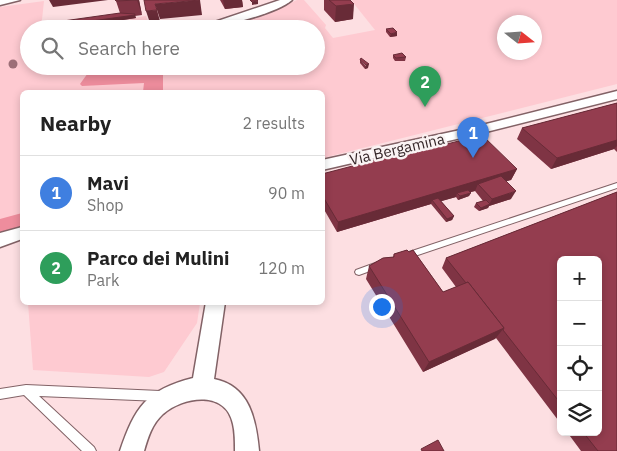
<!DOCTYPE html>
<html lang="en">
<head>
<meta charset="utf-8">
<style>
  body { margin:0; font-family:"IBM Plex Sans",sans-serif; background:#f2f2f2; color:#222 }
  .controls { position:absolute; right:15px; bottom:15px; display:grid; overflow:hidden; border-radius:8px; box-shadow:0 2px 8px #0003 }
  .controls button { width:45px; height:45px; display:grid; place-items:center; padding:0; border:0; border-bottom:1px solid #e0e0e0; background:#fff; color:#222; font:25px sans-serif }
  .compass { position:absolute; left:497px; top:15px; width:45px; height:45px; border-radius:50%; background:#fff; box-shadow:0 2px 8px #0003; rotate:107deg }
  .you { position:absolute; left:381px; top:306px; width:18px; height:18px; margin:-12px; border:4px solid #fff; border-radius:50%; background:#1a73e8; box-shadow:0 0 0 8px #1a73e833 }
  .badge { display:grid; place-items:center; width:32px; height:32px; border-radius:50%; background:#ea580c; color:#fff; font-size:16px; font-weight:700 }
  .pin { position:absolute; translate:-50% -41px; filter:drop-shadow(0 1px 2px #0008) }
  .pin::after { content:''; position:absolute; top:26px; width:18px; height:15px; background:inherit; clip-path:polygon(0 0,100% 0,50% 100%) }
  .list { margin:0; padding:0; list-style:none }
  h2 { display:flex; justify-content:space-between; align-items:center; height:65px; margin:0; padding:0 20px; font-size:21px }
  h2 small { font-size:16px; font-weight:400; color:#767676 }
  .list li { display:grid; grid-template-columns:32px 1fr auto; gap:15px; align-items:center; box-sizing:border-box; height:75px; padding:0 20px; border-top:1px solid #e0e0e0 }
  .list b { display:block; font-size:19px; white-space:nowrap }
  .list p { margin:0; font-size:16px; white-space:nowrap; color:#767676 }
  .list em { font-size:16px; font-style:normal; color:#767676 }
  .icon { flex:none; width:28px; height:28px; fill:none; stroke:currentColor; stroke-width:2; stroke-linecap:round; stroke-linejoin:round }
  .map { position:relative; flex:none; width:617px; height:451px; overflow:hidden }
  .search { position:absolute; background:#fff; box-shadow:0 2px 8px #0003; left:20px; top:20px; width:305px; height:55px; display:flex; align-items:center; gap:12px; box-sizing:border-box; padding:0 18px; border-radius:28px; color:#767676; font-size:19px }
  .panel { position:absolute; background:#fff; box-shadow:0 2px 8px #0003; left:20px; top:90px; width:305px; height:215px; border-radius:8px }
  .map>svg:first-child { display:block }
  .green { fill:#fecad1; fill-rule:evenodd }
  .forest { fill:#ee8d9d }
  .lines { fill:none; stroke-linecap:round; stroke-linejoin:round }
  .lane-casing { stroke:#826266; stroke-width:2 }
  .street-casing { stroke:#826266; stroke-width:3 }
  .lane { fill:#fff; fill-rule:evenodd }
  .street { fill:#fff; fill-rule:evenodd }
  .tree { fill:#9c6e77 }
  .wall { fill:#7f3444 }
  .shaded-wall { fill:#682b37 }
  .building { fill:#943d4f; stroke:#682b37 }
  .labels { text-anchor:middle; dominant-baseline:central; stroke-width:5; stroke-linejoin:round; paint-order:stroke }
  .street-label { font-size:15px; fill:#332527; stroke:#faf3f3 }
</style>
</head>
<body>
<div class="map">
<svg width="617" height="451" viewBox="0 0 617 451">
  <rect width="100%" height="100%" fill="#fddfe2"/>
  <g class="green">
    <path d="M 297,0 L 304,0 L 326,25 L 325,28 L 333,38 L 375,30 L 351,0 L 617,0 L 617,84 L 323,158 L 322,92 L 22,92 L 22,223 L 0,229 L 0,7 L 44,1 L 41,29 L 29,29 L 29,66 L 316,66 L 316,29 L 218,29 L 270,12 ZM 504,22 L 534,22 L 534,52 L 504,52 Z"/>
    <polygon points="146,16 151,29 64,29"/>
    <polygon points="28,303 28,302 200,303 197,323 164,372 149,377 33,370"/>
  </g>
  <g class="forest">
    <polygon points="93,66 163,66 163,92 143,92 144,83 82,86 80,84"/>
    <polygon points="22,213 22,229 0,237 0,219"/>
  </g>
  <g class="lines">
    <defs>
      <g id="lane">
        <polygon points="617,183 617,188 406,259 403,258 402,256 403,254"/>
        <polygon points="378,262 381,263 382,265 381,267 359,275 356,274 355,272 356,270"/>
        <polygon points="26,385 160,391 164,392 165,396 164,400 160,401 39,396 94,447 96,451 82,451 24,395 0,399 0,389"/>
      </g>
      <g id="street">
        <polygon points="0,0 20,0 0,5"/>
        <path d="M 280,0 L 292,0 C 276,14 216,29 194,29 Z"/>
        <polygon points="617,91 617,99 474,135 322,170 322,160 474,127"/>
        <polygon points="22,227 22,239 0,247 0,233"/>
        <path d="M 206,302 L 225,302 L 214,379 C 250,386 256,420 259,451 L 235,451 C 235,442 235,432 233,424 C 226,390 184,396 163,414 C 152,424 148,437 144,451 L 120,451 C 135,407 146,390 193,378 Z"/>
      </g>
    </defs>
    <use href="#lane" class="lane-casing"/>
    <use href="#street" class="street-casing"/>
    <use href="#lane" class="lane"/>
    <use href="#street" class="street"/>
  </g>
  <circle class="tree" cx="13" cy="64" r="4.5"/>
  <g class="wall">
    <polygon points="139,0 142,15 135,16 136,18 63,29 49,29 120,13 116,1"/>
    <polygon points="220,0 242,0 243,7 225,9"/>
    <polygon points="324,0 350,0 353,19 335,22 324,10"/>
    <polygon points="386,29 397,36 390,37 386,32"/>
    <polygon points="393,55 406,57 405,61 395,61 393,58"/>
    <polygon points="360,60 368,68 365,69 360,63"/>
    <polygon points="291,66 298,66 300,72 293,74 290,72 290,68 291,68"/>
    <polygon points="617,103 617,152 614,149 551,169 517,139 522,128"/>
    <polygon points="447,144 517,169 511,180 506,181 511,199 489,206 488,208 479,211 474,207 476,203 483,201 475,191 470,192 469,196 458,200 456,197 441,201 454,216 452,220 446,222 431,204 337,232 322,206 322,174"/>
    <polygon points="617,192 617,451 581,451 567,432 598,432 598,260 561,260 561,424 496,338 423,372 366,279 369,266 383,258 393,257 394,254 407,250 409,252 413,250 443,292 456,287 442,268 446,258"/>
  </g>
  <g class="shaded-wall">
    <polygon points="49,0 108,0 53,7"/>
    <polygon points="137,0 139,0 142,15"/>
    <polygon points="200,0 202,15 160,19 155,4"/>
    <polygon points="223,0 242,0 243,7 225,9"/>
    <polygon points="258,1 258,4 252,5 252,2"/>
    <polygon points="354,4 353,19 335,22 336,6"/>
    <polygon points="157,10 161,25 151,26 146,11"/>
    <polygon points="135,15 136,18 63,29 49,29 48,27"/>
    <polygon points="397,32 397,36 390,37 391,34"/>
    <polygon points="369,64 368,68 365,69 366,65"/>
    <polygon points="300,68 300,72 293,74 292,71"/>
    <polygon points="617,140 617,146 614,149 551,169 557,158"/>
    <polygon points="517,169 511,180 482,188 478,184 475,191 459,195 457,193 456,197 435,203 432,200 431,204 337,232 338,222"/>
    <polygon points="516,191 511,199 489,206 488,208 479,211 481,208 489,205 492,199"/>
    <polygon points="471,193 469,196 458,200 460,196"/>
    <polygon points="454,216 452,220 446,222 447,219"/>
    <polygon points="504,328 495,339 423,372 429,362"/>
  </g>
  <g class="building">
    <polygon points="115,0 137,0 116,1"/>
    <polygon points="144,0 200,0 155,4 157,10 146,11"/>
    <polygon points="250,0 257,0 258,1 252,2"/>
    <polygon points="329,0 350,0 354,4 336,6"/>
    <polygon points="120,13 135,14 135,15 48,27 49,23"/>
    <polygon points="393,28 397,32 391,34 386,29"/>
    <polygon points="402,53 406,57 396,58 393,55"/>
    <polygon points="361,58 369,64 366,65 360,60"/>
    <polygon points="292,66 298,66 300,68 292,71 290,68 293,67"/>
    <polygon points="617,103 617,140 557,158 522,128"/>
    <polygon points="482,135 517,169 338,222 322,195 322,174 444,142 447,144"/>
    <polygon points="501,176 516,191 492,199 478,184"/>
    <polygon points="468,190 471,193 460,196 457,193"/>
    <polygon points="617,192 617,451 598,451 583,432 598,432 598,260 561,260 561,404 503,330 504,328 468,282 466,283 446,258"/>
    <polygon points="438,198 454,216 447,219 432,200"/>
    <polygon points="486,200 490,204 481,208 476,203"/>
    <polygon points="407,250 409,252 413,250 443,292 468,282 504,328 429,362 369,266 383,258 394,257 394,254"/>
    <polygon points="438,440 444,451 422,451 421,449"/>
  </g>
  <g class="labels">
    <g class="street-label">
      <text transform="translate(397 149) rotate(-13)">Via Bergamina</text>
    </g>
  </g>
</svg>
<div class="controls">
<button>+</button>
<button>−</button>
<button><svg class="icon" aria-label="locate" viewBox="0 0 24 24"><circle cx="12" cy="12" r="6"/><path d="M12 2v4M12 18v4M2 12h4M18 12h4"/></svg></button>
<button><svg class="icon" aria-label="layers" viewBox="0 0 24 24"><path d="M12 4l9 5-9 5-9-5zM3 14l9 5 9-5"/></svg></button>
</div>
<svg class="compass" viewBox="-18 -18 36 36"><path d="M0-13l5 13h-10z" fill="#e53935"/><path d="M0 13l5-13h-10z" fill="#767676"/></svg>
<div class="you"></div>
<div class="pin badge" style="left:473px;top:158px;background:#3f7fe0">1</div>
<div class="pin badge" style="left:425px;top:107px;background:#2e9e5b">2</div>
<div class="search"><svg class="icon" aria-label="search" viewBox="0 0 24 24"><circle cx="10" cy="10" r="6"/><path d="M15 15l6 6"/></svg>Search here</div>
<section class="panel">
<h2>Nearby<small>2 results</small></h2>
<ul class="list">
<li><span class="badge" style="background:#3f7fe0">1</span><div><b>Mavi</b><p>Shop</p></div><em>90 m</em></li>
<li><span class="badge" style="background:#2e9e5b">2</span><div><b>Parco dei Mulini</b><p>Park</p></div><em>120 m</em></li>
</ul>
</section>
</div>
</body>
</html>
